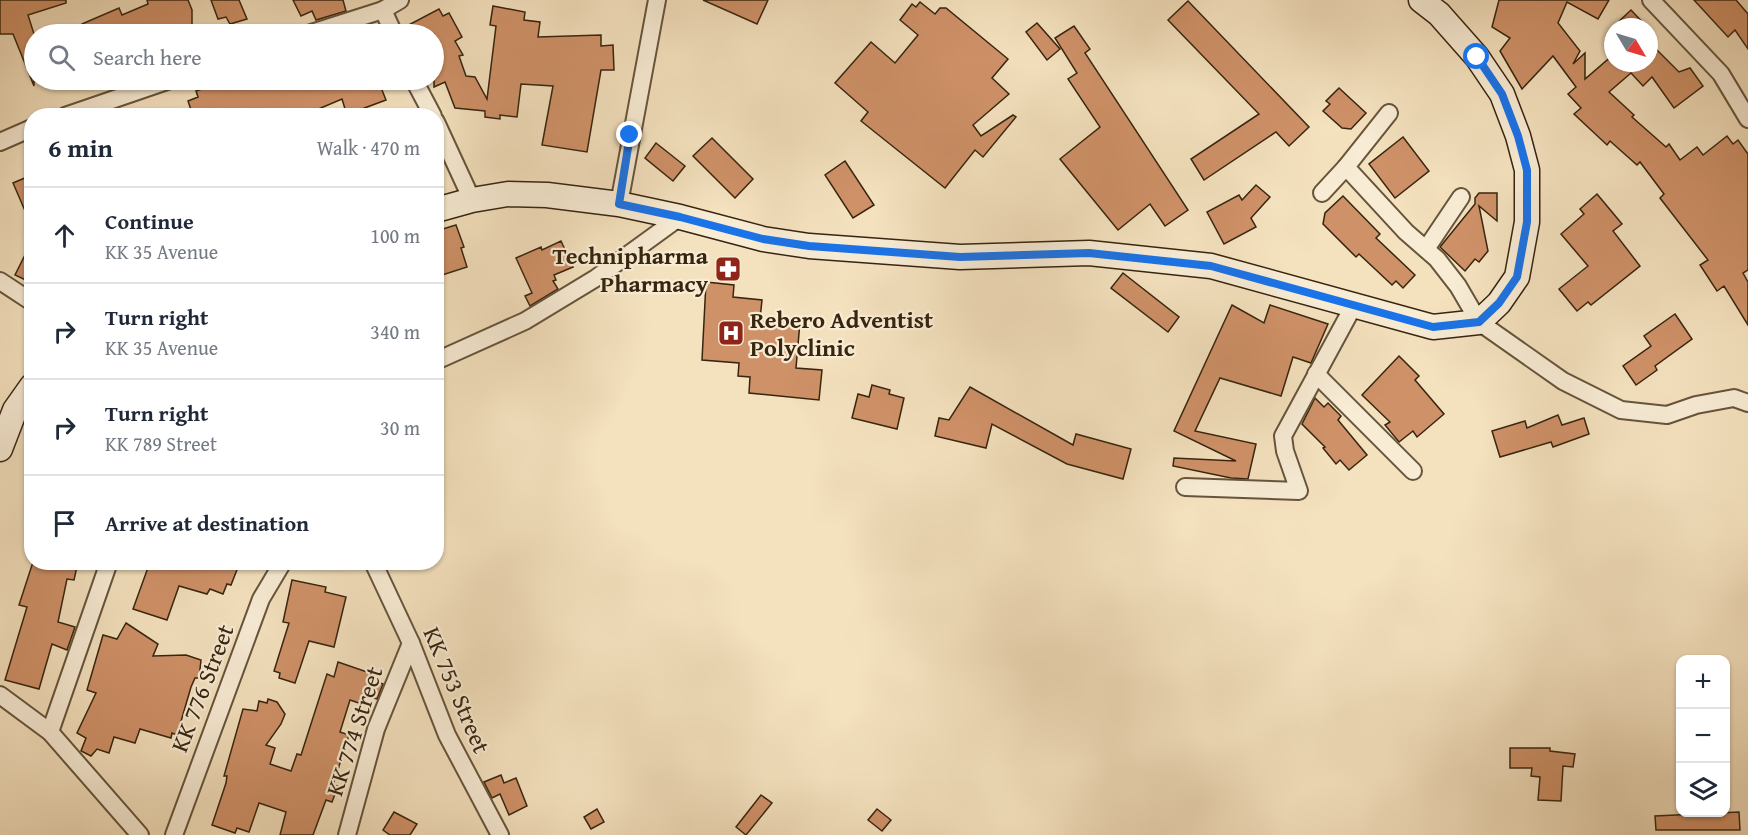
<!DOCTYPE html>
<html lang="en">
<head>
<meta charset="utf-8">
<style>
  body { margin:0; font-family:"Gentium Book Plus",serif; background:#f2f2f3; color:#1f2937 }
  .controls { position:absolute; right:18px; bottom:18px; display:grid; overflow:hidden; border-radius:12px; box-shadow:0 2px 4px #0004 }
  .controls button { width:54px; height:54px; display:grid; place-items:center; padding:0; border:0; border-bottom:2px solid #e0e1e3; background:#fff; color:#1f2937; font:30px sans-serif }
  .compass { position:absolute; left:1604px; top:18px; width:54px; height:54px; border-radius:50%; background:#fff; box-shadow:0 2px 4px #0004; rotate:128deg }
  .stop { position:absolute; width:18px; height:18px; margin:-14px; border:4px solid #1a73e8; border-radius:50%; background:#fff }
  .stop.end { background:#1a73e8; border-color:#fff; box-shadow:0 2px 6px #0008 }
  .list { margin:0; padding:0; list-style:none }
  h2 { display:flex; justify-content:space-between; align-items:center; height:78px; margin:0; padding:0 24px; font-size:26px }
  h2 small { font-size:20px; font-weight:400; color:#747a83 }
  .list li { display:grid; grid-template-columns:39px 1fr auto; gap:18px; align-items:center; box-sizing:border-box; height:96px; padding:0 24px; border-top:2px solid #e0e1e3 }
  .list b { display:block; font-size:22px; white-space:nowrap }
  .list p { margin:0; font-size:20px; white-space:nowrap; color:#747a83 }
  .list em { font-size:20px; font-style:normal; color:#747a83 }
  .icon { flex:none; width:33px; height:33px; fill:none; stroke:currentColor; stroke-width:2; stroke-linecap:round; stroke-linejoin:round }
  .map { position:relative; flex:none; width:1748px; height:835px; overflow:hidden }
  .search { position:absolute; background:#fff; box-shadow:0 2px 4px #0004; left:24px; top:24px; width:420px; height:66px; display:flex; align-items:center; gap:15px; box-sizing:border-box; padding:0 21px; border-radius:33px; color:#747a83; font-size:22px }
  .panel { position:absolute; background:#fff; box-shadow:0 2px 4px #0004; left:24px; top:108px; width:420px; height:462px; border-radius:24px }
  .map>svg:first-child { display:block }
  .building { fill:#cf9168; stroke:#37250f; stroke-width:1.5 }
  .lines { fill:none; stroke-linecap:round; stroke-linejoin:round }
  .street-casing { stroke:#66543b; stroke-width:20 }
  .secondary-casing { stroke:#37250f; stroke-width:27 }
  .street { stroke:#f8ecd5; stroke-width:16 }
  .secondary { stroke:#f8ecd5; stroke-width:24 }
  .route { stroke:#1a73e8; stroke-width:8 }
  .labels { text-anchor:middle; dominant-baseline:central; stroke-width:4.5; stroke-linejoin:round; paint-order:stroke }
  .poi-label { font-size:24px; font-weight:bold; fill:#37250f; stroke:#f8ecd5; text-anchor:end }
  .street-label { font-size:24px; fill:#37250f; stroke:#f8ecd5 }
</style>
</head>
<body>
<div class="map">
<svg width="1748" height="835" viewBox="0 0 1748 835">
  <rect width="100%" height="100%" fill="#f4e1be"/>
  <filter id="stains"><feTurbulence type="fractalNoise" baseFrequency=".00333" numOctaves="4"/><feColorMatrix values="0 0 0 0 .2 0 0 0 0 .09 0 0 0 0 .02 0 0 0 .5 -.17"/></filter>
  <radialGradient id="worn" r=".72"><stop offset=".6" stop-color="#630" stop-opacity="0"/><stop offset="1" stop-color="#630" stop-opacity=".3"/></radialGradient>
  <g class="building">
    <polygon points="0,0 66,0 66,3 28,15 34,34 34,86 13,34 0,34"/>
    <polygon points="147,0 188,0 192,10 192,25 182,29 181,34 86,34 82,24 119,8 122,15 148,4"/>
    <polygon points="211,0 239,0 247,19 230,24 226,17 218,19"/>
    <polygon points="293,0 343,0 346,11 316,20 312,11 301,16"/>
    <polygon points="703,0 768,0 757,24"/>
    <polygon points="1499,0 1609,0 1598,19 1567,2 1558,23 1580,51 1573,64 1585,53 1585,79 1613,55 1613,63 1649,63 1649,42 1679,72 1690,68 1703,86 1674,108 1652,77 1643,86 1631,73 1609,92 1634,115 1632,117 1666,147 1669,144 1680,160 1697,147 1703,155 1727,136 1733,144 1738,140 1748,154 1748,270 1743,273 1748,282 1748,325 1724,286 1717,291 1700,265 1708,260 1660,198 1664,194 1640,162 1637,165 1610,141 1607,145 1574,114 1581,108 1568,94 1576,87 1553,56 1522,89 1500,51 1510,38 1492,27"/>
    <polygon points="1694,0 1736,0 1748,14 1748,49 1735,30 1728,37"/>
    <polygon points="1188,1 1309,127 1289,146 1276,132 1204,180 1191,159 1259,114 1168,20"/>
    <polygon points="920,2 935,14 940,8 946,8 1008,59 992,78 1009,94 973,125 981,136 1013,115 1016,117 983,157 975,150 945,188 861,121 868,112 835,83 871,42 895,63 918,35 900,20 912,4 916,7"/>
    <polygon points="493,6 525,12 524,20 540,22 538,37 601,35 601,46 613,45 614,70 601,70 587,152 542,145 553,86 521,84 517,117 500,115 500,119 485,117 485,111 455,108 445,82 434,87 434,34 404,34 403,28 439,9 443,16 449,13 462,37 455,41 463,55 459,56 466,76 475,77 487,99 496,26 490,25"/>
    <polygon points="1631,10 1647,27 1613,27"/>
    <polygon points="1037,23 1060,49 1047,60 1026,32"/>
    <polygon points="1074,26 1090,49 1085,53 1188,210 1165,226 1150,204 1118,230 1060,159 1100,127 1068,79 1077,73 1055,38"/>
    <polygon points="228,80 241,80 243,87 255,83 257,87 280,80 317,80 320,86 336,80 378,80 386,100 351,113 350,111 346,112 342,99 302,116 193,116 188,101 198,97 196,91"/>
    <polygon points="1339,88 1366,113 1351,129 1342,128 1323,111 1330,104 1326,101"/>
    <polygon points="1403,137 1429,171 1395,198 1369,164"/>
    <polygon points="712,138 753,179 735,198 693,156"/>
    <polygon points="656,143 685,166 673,181 645,158"/>
    <polygon points="845,161 874,205 853,218 825,175"/>
    <polygon points="32,175 32,227 13,183"/>
    <polygon points="1256,185 1270,197 1251,218 1256,227 1224,244 1207,212 1239,195 1242,200"/>
    <polygon points="1479,193 1497,193 1497,221 1479,206 1488,251 1479,262 1475,259 1465,271 1440,247 1475,204 1475,198"/>
    <polygon points="1597,194 1622,224 1613,231 1640,266 1591,305 1588,302 1577,311 1559,289 1588,266 1561,234 1584,214 1580,209"/>
    <polygon points="1343,196 1380,234 1376,238 1415,275 1403,288 1396,281 1392,285 1359,254 1356,257 1323,224 1325,213"/>
    <polygon points="456,225 464,247 461,248 467,267 436,277 436,231"/>
    <polygon points="32,241 32,283 15,275"/>
    <polygon points="561,241 573,267 554,275 556,280 553,281 558,289 530,306 525,296 532,293 516,258 541,247 542,250"/>
    <polygon points="1123,273 1179,317 1168,332 1111,288"/>
    <polygon points="706,282 734,285 733,297 762,300 760,319 800,322 796,368 822,370 819,400 749,393 750,377 738,376 739,363 702,360"/>
    <polygon points="1232,305 1264,323 1270,305 1328,324 1311,363 1293,357 1281,396 1220,378 1195,431 1256,444 1248,479 1231,478 1173,466 1174,458 1236,461 1174,431"/>
    <polygon points="1675,314 1692,339 1655,366 1657,370 1636,385 1623,366 1651,346 1644,336"/>
    <polygon points="1399,356 1419,376 1415,380 1444,414 1417,437 1413,431 1399,442 1385,425 1390,422 1362,395"/>
    <polygon points="872,385 890,390 889,394 904,398 897,429 852,418 858,394 869,397"/>
    <polygon points="970,387 1073,445 1076,434 1131,449 1123,479 1067,464 992,424 986,448 935,436 939,418 949,420"/>
    <polygon points="1315,398 1324,407 1328,403 1341,416 1338,420 1367,455 1349,470 1340,460 1336,464 1323,448 1325,447 1302,424"/>
    <polygon points="1558,415 1562,425 1584,418 1589,434 1553,447 1551,442 1500,457 1492,431 1525,421 1527,428"/>
    <polygon points="33,562 78,562 74,580 67,579 58,622 75,627 67,650 52,644 39,689 5,680 27,607 19,605"/>
    <polygon points="150,562 240,562 231,585 227,584 223,594 210,589 207,594 179,586 167,620 133,609"/>
    <polygon points="292,580 326,587 325,592 346,597 334,647 309,641 295,683 279,678 280,673 274,671 289,623 283,622"/>
    <polygon points="126,623 158,644 153,656 186,655 201,660 199,678 195,678 191,687 177,735 172,733 171,738 140,729 135,743 114,737 109,753 97,749 91,756 81,751 86,738 77,733 96,693 87,690 103,635 117,639"/>
    <polygon points="338,662 370,673 368,678 383,684 377,699 363,694 359,703 350,700 340,732 349,735 333,785 338,786 332,802 326,800 313,835 280,835 286,812 259,803 249,832 237,828 235,833 212,825 226,783 227,776 224,776 243,709 257,711 259,701 267,703 268,699 277,702 285,714 281,724 266,745 275,748 270,764 291,771 297,754 301,755 327,674 334,677"/>
    <polygon points="1510,748 1550,748 1550,751 1575,754 1573,767 1563,766 1561,801 1538,800 1540,777 1531,776 1532,768 1510,768"/>
    <polygon points="501,775 504,783 516,778 527,806 509,815 500,794 492,798 484,782"/>
    <polygon points="761,795 772,803 746,835 736,827"/>
    <polygon points="597,809 604,822 591,829 584,817"/>
    <polygon points="877,809 891,820 882,831 868,820"/>
    <polygon points="394,812 417,824 410,835 390,835 383,830"/>
    <polygon points="1739,812 1740,830 1656,830 1655,816"/>
  </g>
  <g class="lines">
    <defs>
      <g id="street">
        <polyline points="1651,0 1721,74 1748,119"/>
        <polyline points="308,34 383,10"/>
        <polyline points="394,34 383,10 400,0"/>
        <polyline points="414,80 433,116"/>
        <polyline points="1389,113 1346,167 1406,232 1437,259 1458,286 1479,322 1563,381 1621,410 1667,415 1696,405 1734,398 1748,403"/>
        <polyline points="65,116 170,80"/>
        <polyline points="436,122 472,200"/>
        <polyline points="0,142 32,128"/>
        <polyline points="1322,193 1346,167"/>
        <polyline points="619,204 657,0"/>
        <polyline points="1426,249 1461,197"/>
        <polyline points="0,281 32,302"/>
        <polyline points="436,361 525,321 596,278 680,217"/>
        <polyline points="1316,374 1413,471"/>
        <polyline points="1185,487 1299,491 1285,451 1283,436 1353,307"/>
        <polyline points="373,562 411,643 447,735 500,835"/>
        <polyline points="0,695 50,732 140,835"/>
        <polyline points="50,732 109,562"/>
        <polyline points="174,835 261,599 283,562"/>
        <polyline points="347,835 376,729 411,643"/>
      </g>
      <g id="secondary">
        <polyline points="436,210 472,200 508,194 547,195 619,204 680,217 763,239 809,246 960,257 1089,253 1211,266 1433,327 1479,322 1499,303 1517,277 1527,222 1527,170 1518,136 1502,94 1477,57 1439,14 1421,0"/>
        <polyline points="0,449 15,410 32,386"/>
      </g>
    </defs>
    <use href="#street" class="street-casing"/>
    <use href="#secondary" class="secondary-casing"/>
    <use href="#street" class="street"/>
    <use href="#secondary" class="secondary"/>
  </g>
  <g class="lines">
    <polyline class="route" points="630,135 619,204 680,217 763,239 809,246 960,257 1089,253 1211,266 1433,327 1479,322 1499,303 1517,277 1527,222 1527,170 1518,136 1502,94 1477,57"/>
  </g>
  <defs>
    <symbol id="pharmacy-square" viewBox="-11 -11 22 22"><rect x="-9" y="-9" width="18" height="18" rx="4" fill="#8f2418" stroke="#f8ecd5"/><path d="M-2-6h4v4h4v4h-4v4h-4v-4h-4v-4h4Z" fill="#fff"/></symbol>
    <symbol id="hospital-square" viewBox="-11 -11 22 22"><rect x="-9" y="-9" width="18" height="18" rx="4" fill="#8f2418" stroke="#f8ecd5"/><path d="M-5-5h3v3.5h4V-5h3V5h-3V1.5h-4V5h-3Z" fill="#fff"/></symbol>
  </defs>
  <g fill-rule="evenodd">
    <use href="#pharmacy-square" x="713" y="254" width="30" height="30"/>
    <use href="#hospital-square" x="716" y="318" width="30" height="30"/>
  </g>
  <g class="labels">
    <g class="poi-label">
      <text x="708" y="255">Technipharma<tspan x="708" dy="28">Pharmacy</tspan></text>
      <text x="750" y="319" text-anchor="start">Rebero Adventist<tspan x="750" dy="28">Polyclinic</tspan></text>
    </g>
    <g class="street-label">
      <text transform="translate(202 688) rotate(-69)">KK 776 Street</text>
      <text transform="translate(457 690) rotate(67)">KK 753 Street</text>
      <text transform="translate(354 731) rotate(-72)">KK 774 Street</text>
    </g>
  </g>
  <rect width="100%" height="100%" filter="url(#stains)"/>
  <rect width="100%" height="100%" fill="url(#worn)"/>
</svg>
<div class="controls">
<button>+</button>
<button>−</button>
<button><svg class="icon" aria-label="layers" viewBox="0 0 24 24"><path d="M12 4l9 5-9 5-9-5zM3 14l9 5 9-5"/></svg></button>
</div>
<svg class="compass" viewBox="-18 -18 36 36"><path d="M0-13l5 13h-10z" fill="#e53935"/><path d="M0 13l5-13h-10z" fill="#747a83"/></svg>
<div class="stop" style="left:1477px;top:57px"></div>
<div class="stop end" style="left:630px;top:135px"></div>
<div class="search"><svg class="icon" aria-label="search" viewBox="0 0 24 24"><circle cx="10" cy="10" r="6"/><path d="M15 15l6 6"/></svg>Search here</div>
<section class="panel">
<h2>6 min<small>Walk · 470 m</small></h2>
<ul class="list">
<li><svg class="icon" aria-label="ahead" viewBox="0 0 24 24"><path d="M12 20V5M6 11l6-6 6 6"/></svg><div><b>Continue</b><p>KK 35 Avenue</p></div><em>100 m</em></li>
<li><svg class="icon" aria-label="right" viewBox="0 0 24 24"><path d="M7 20v-9h11M14 6l5 5-5 5"/></svg><div><b>Turn right</b><p>KK 35 Avenue</p></div><em>340 m</em></li>
<li><svg class="icon" aria-label="right" viewBox="0 0 24 24"><path d="M7 20v-9h11M14 6l5 5-5 5"/></svg><div><b>Turn right</b><p>KK 789 Street</p></div><em>30 m</em></li>
<li><svg class="icon" aria-label="arrive" viewBox="0 0 24 24"><path d="M6 21V4h12l-3 4 3 4H6"/></svg><div><b>Arrive at destination</b></div></li>
</ul>
</section>
</div>
</body>
</html>
